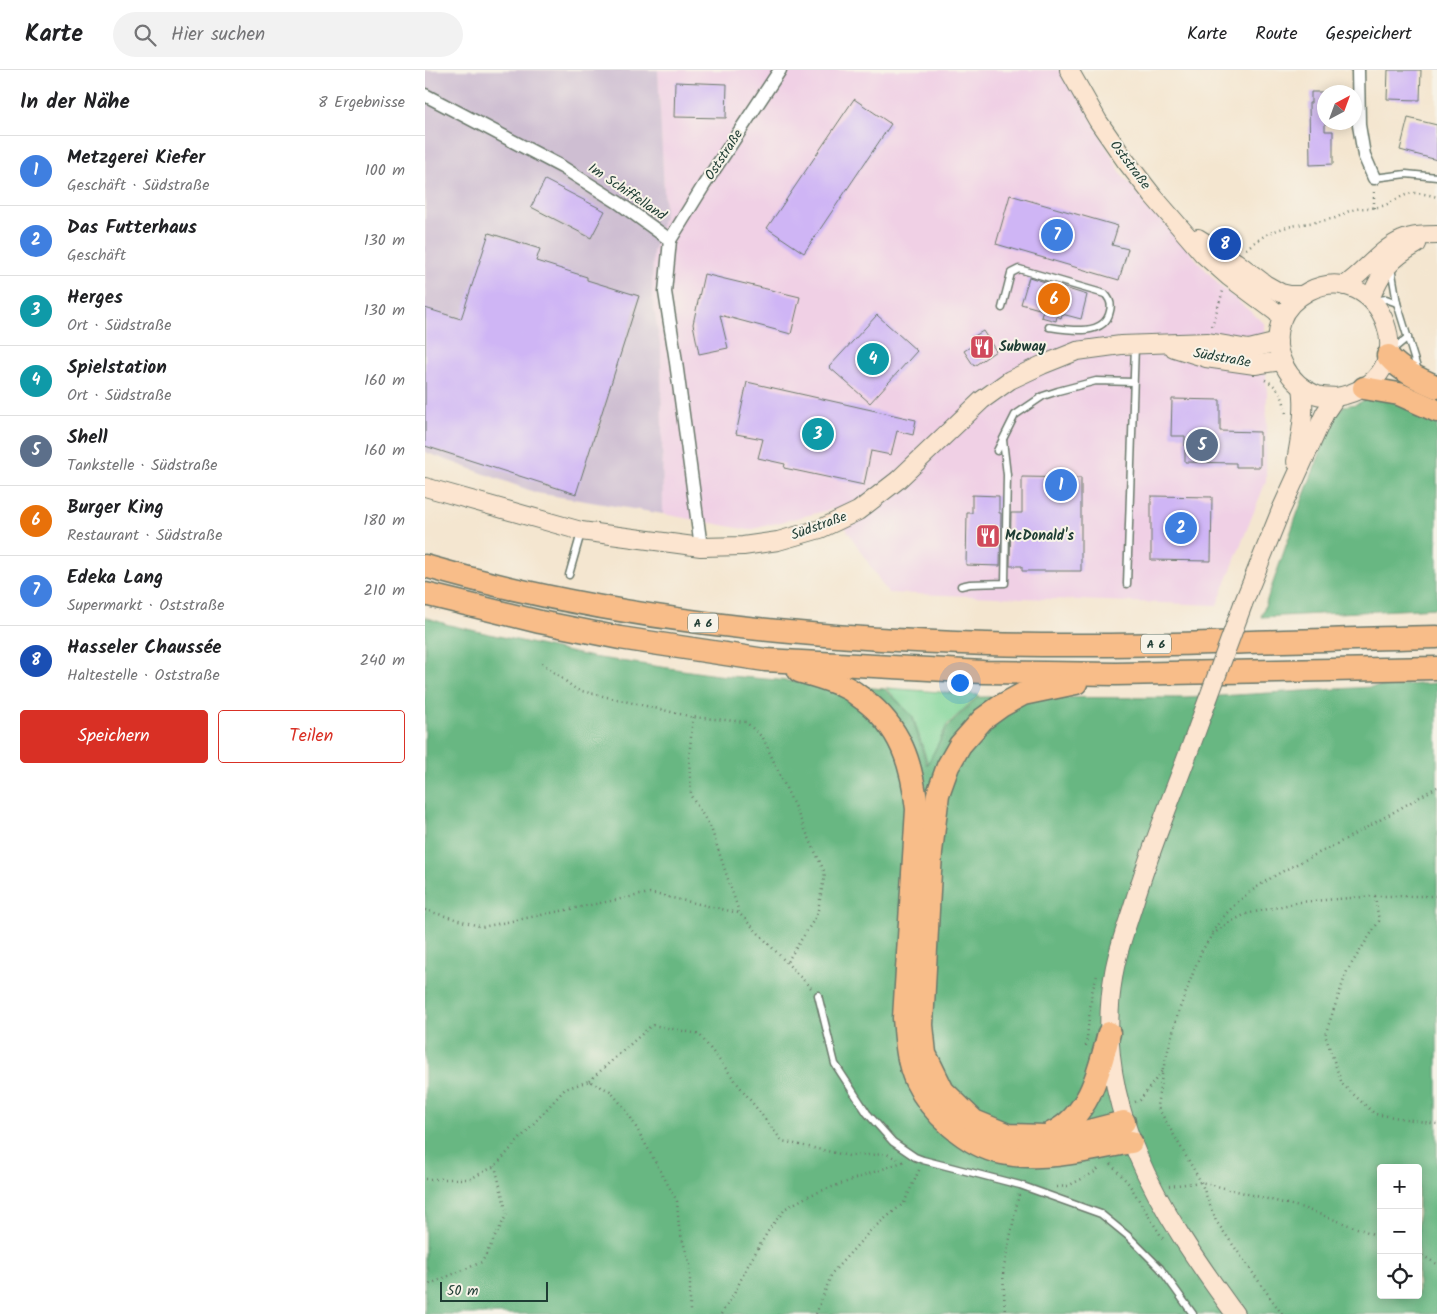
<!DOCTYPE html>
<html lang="de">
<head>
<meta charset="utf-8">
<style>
  body { margin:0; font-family:Kalam,sans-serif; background:#f2f2f2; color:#202124 }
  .controls { position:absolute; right:15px; bottom:15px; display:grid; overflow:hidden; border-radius:5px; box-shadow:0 2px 12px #0003 }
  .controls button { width:45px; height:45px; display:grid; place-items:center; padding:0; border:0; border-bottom:1px solid #e0e0e0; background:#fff; color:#202124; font:25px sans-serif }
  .compass { position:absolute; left:892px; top:15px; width:45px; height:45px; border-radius:50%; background:#fff; box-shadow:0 2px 12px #0003; rotate:41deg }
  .scale { position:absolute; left:15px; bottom:12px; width:108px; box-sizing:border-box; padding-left:5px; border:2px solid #1f3d34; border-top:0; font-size:14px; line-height:18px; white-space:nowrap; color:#1f3d34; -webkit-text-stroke:4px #f7f3e8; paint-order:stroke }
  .you { position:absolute; left:534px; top:612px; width:18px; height:18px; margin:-12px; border:4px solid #fff; border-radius:50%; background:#1a73e8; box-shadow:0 0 0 8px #1a73e833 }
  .badge { display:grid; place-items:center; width:32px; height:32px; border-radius:50%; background:#d93025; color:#fff; font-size:16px; font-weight:700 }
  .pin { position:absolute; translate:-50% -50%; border:2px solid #fff; box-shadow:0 1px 5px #0006 }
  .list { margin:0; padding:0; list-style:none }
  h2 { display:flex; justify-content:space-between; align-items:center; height:65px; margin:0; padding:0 20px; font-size:21px }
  h2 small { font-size:16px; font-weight:400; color:#757577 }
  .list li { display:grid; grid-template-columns:32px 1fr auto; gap:15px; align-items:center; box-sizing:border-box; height:70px; padding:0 20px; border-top:1px solid #e0e0e0 }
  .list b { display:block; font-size:19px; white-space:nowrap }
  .list p { margin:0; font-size:16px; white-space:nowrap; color:#757577 }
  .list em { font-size:16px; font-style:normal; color:#757577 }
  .actions { display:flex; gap:10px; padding:15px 20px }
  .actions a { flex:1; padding:11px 0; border:1px solid #d93025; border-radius:5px; text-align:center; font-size:18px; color:#d93025 }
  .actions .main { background:#d93025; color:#fff }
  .icon { flex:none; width:28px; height:28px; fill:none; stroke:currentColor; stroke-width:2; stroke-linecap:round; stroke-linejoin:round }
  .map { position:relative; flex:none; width:1012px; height:1244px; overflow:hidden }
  header { display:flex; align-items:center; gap:30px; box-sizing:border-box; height:70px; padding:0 25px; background:#fff; border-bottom:1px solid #e0e0e0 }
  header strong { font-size:24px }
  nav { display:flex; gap:28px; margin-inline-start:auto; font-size:18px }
  .search { width:350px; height:45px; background:#f2f2f2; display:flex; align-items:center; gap:12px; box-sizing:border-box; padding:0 18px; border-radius:28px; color:#757577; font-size:19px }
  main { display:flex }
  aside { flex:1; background:#fff }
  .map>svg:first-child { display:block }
  .built { fill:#f0d0e5 }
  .industrial { fill:#cebed2 }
  .green { fill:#81d69a; stroke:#508a67 }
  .forest { fill:#68b782; stroke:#447a5b; fill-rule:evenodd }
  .building { fill:#cfb5f5 }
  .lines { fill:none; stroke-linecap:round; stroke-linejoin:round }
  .lane-casing { stroke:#6a786b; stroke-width:9 }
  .street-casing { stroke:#6a786b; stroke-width:15 }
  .secondary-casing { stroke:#6a786b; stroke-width:20 }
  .highway-casing { stroke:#6a786b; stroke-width:25 }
  .path { stroke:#6a786b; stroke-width:2.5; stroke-dasharray:1 4; stroke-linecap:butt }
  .lane { stroke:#fff; stroke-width:6 }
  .street { stroke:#fff; stroke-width:12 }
  .secondary { stroke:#fce5d0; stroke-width:18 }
  .highway { stroke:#f8bd89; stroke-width:22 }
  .secondary-bridge-casing { stroke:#6a786b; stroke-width:20; stroke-linecap:butt }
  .secondary-bridge { stroke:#fce5d0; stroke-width:18 }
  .labels { text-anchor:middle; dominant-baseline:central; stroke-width:4; stroke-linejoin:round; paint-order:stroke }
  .shield { fill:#f7f3e8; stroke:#60746a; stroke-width:1 }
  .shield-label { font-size:12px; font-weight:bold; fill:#1f3d34 }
  .street-label { font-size:14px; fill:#1f3d34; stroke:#f7f3e8 }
  .poi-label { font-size:14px; font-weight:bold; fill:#1f3d34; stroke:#f7f3e8; text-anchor:start }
</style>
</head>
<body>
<header>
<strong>Karte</strong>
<div class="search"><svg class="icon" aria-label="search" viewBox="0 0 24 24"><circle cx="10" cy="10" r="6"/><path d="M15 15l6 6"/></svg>Hier suchen</div>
<nav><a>Karte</a><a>Route</a><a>Gespeichert</a></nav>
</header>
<main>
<aside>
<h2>In der Nähe<small>8 Ergebnisse</small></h2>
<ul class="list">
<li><span class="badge" style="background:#3f7fe0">1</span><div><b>Metzgerei Kiefer</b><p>Geschäft · Südstraße</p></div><em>100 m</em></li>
<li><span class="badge" style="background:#3f7fe0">2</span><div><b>Das Futterhaus</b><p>Geschäft</p></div><em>130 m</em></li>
<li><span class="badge" style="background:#0f9aa8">3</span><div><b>Herges</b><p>Ort · Südstraße</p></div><em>130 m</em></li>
<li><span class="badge" style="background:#0f9aa8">4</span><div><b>Spielstation</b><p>Ort · Südstraße</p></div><em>160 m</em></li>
<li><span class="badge" style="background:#5c6f8a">5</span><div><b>Shell</b><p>Tankstelle · Südstraße</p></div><em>160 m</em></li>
<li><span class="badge" style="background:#e8710a">6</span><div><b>Burger King</b><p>Restaurant · Südstraße</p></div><em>180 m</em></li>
<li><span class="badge" style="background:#3f7fe0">7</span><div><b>Edeka Lang</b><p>Supermarkt · Oststraße</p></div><em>210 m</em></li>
<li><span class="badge" style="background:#1a4fb4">8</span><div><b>Hasseler Chaussée</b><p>Haltestelle · Oststraße</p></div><em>240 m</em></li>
</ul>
<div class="actions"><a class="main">Speichern</a><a>Teilen</a></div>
</aside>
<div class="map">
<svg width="1012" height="1244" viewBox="0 0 1012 1244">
  <rect width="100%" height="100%" fill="#f7f3e8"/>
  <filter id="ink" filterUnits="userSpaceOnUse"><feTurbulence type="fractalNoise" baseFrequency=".02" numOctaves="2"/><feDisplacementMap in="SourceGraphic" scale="10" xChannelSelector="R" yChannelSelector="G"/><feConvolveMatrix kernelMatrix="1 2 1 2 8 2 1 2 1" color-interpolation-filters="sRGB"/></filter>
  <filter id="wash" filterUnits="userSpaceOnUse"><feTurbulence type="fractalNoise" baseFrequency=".0096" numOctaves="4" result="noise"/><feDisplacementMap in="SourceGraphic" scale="20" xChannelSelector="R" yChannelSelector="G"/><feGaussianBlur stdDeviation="1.12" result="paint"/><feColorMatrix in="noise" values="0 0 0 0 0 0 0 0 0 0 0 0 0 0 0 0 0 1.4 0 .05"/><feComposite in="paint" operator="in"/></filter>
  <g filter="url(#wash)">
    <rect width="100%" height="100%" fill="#f4e6d0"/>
    <polygon class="built" points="233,0 641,0 697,105 795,216 839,253 842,323 841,411 792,535 463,523 408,439 324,460 238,444 236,280 227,226 228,183 240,142"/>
    <polygon class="industrial" points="0,0 233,0 240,142 228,183 227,226 236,280 238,444 112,423 0,382"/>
    <polygon class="green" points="461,618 554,625 522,655 503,694 488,647"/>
    <g class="forest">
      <polygon points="945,327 974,331 1012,347 1012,538 836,547 875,436 907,352 918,336 932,334"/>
      <path d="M 0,547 L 24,555 L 167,587 L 292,605 L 460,619 L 487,646 L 502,695 L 523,656 L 553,627 L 761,628 L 1012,613 L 1012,1244 L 0,1244 ZM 956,1098 L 993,1098 L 993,1225 L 956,1225 Z"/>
    </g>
    <g id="blocks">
      <g class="building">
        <polygon points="963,0 996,0 995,30 962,29"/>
        <polygon points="250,12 302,14 301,48 249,47"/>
        <polygon points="886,22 900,22 900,61 908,61 908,94 885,95 884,33 886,33"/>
        <polygon points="429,29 466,54 379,183 342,158"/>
        <polygon points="983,48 1012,55 1012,90 975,80"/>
        <polygon points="120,110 180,141 166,168 106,137"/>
        <polygon points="585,125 693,156 687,175 703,179 694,210 571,174"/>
        <polygon points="64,163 115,179 111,191 162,207 162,210 214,226 151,424 0,376 0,238 36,249"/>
        <polygon points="279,204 375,227 366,264 295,245 303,278 274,284 268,254"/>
        <polygon points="604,207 662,225 656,249 637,244 636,248 632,246 631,251 616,247 618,240 596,234"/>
        <polygon points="452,245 492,281 445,333 404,297"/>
        <polygon points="558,261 571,281 549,296 539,281 550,274 546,268"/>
        <polygon points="322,312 491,350 488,365 472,361 466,385 446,381 439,415 359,398 360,394 333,388 338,369 311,364"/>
        <polygon points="747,329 795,330 795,361 835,362 835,397 811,397 811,393 760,392 760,366 746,366"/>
        <polygon points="597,407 656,408 656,501 597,501 597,496 585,496 586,443 597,443"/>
        <polygon points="547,425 574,426 574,443 576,443 575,496 541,495 542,443 547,443"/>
        <polygon points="726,426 787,427 786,491 726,490"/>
      </g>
    </g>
  </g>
  <g filter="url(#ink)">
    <use href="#blocks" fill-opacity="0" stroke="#6a786b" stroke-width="1"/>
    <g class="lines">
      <defs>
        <g id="lane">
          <polyline points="949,108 981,104 1012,107"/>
          <polyline points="966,197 972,233 993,301"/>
          <polyline points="949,231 961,229 972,233"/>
          <path d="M 577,238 L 586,203 L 594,199 L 680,224 C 685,229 687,234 685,241 C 680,267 643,260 624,257"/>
          <polyline points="966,281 983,267"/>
          <polyline points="572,381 590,345 618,326 633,321 671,311 708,312"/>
          <polyline points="144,505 156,463"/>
          <polyline points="702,514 710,275"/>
          <polyline points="536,516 545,514 580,513 582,405 578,370"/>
          <polyline points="393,925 410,994 442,1043 468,1072 490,1087 498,1090 595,1115 676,1144 703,1166 735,1198 768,1244"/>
        </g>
        <g id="street">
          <polyline points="933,0 934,55 939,85 949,108"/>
          <polyline points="0,25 137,97 194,133 245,170 240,222 250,285 276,477"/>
          <polyline points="245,170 279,115 355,0"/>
        </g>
        <g id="secondary">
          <polyline points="644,0 673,51 700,90 728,126 778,184 804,207 851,242 857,249"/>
          <polyline points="773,168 811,192 840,214 856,223 865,225 876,225"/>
          <path d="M 919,216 C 940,202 954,180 977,170 C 987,165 1001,165 1012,165"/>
          <path d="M 945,229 C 957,200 965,189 992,174"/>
          <polyline points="749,278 781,288 830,295 856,291"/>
          <path d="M 871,392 C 875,366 881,343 877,317"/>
          <polyline points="0,417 156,461 276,477 318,476 353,471 395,459 433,441 473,410 557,330 585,310 617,295 652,281 696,275 783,272 824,279 853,272"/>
          <path d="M 818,534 L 856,440 L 900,343 L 911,327 C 1009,309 954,185 884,221 C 871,228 861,237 856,251 C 845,281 863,314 892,325 C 898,327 905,326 911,327"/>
          <path d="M 775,651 C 753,713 727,773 708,836 C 701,858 693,879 689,902 C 665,1036 735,1141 810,1244"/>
        </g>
        <g id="highway">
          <path d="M 963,286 C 976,301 994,309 1012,317"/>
          <polyline points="939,318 974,324 1012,341"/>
          <path d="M 0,496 C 182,549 373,568 562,574 C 712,578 862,570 1012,567"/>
          <polyline points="0,524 115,552 195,568 340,590 558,602 691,604 1012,598"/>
          <path d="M 374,601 C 390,606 407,610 422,618 C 427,620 432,625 438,629 C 476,657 487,694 492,739 L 479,948 C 481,969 482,992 491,1011 C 506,1043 542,1076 577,1083 C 618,1092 665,1080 706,1072"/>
          <polyline points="651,613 598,624 576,636 558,649 535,675 523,696 513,724 506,782 497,955 500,984 518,1021 549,1051 583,1065 621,1066 664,1061 699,1052"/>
          <path d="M 627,1063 C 665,1045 674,1001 684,963"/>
        </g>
      </defs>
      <use href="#lane" class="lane-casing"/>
      <use href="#street" class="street-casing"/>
      <use href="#secondary" class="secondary-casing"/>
      <use href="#highway" class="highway-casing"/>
      <g class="path">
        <polyline points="949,138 949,120"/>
        <path d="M 821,179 C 852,153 870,157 906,149 C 914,148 920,142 927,140 C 937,137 948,139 957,136 C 968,133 977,124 989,123 C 996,123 1005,125 1012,127"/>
        <polyline points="787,256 798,221"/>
        <path d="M 840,310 C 855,317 859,329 861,344"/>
        <polyline points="117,593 152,620 268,647 321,652 338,668 400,803 392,845 362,892"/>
        <polyline points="268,647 264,688 266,726 286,758 314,842"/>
        <polyline points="950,826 954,851 922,901 900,965 917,1014 950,1044 1012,1054"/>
        <polyline points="0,840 57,857 225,823 314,843 386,918"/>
        <path d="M 787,863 C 817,814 871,796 919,770 C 950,753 981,735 1012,717"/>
        <polyline points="661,976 667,922 672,905"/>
        <polyline points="164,1011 227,955 274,964 357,1071 424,1086 462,1084 472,1089"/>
        <polyline points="710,1032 715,1030 737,1001"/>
        <polyline points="686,1094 704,1114 738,1169"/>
        <polyline points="0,1109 45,1109 70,1096 140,1019 164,1011 185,1021 202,1041 252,1131 254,1158 265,1195 265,1244"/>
        <polyline points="744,1116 776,1112 878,1138 956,1167"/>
        <polyline points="632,1117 643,1116 672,1101 673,1098"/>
        <polyline points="993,1183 1012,1194"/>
        <polyline points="0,1216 57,1192 82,1144 70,1096"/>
        <polyline points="296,1244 308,1226 322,1197 345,1158 361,1138 385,1125 480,1091"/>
        <polyline points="391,1244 407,1203 446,1160 479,1133 495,1098"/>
        <polyline points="580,1244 578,1202 594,1124"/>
        <polyline points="857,1244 791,1151 776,1112 732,1036 738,999 753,943 776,882 787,865 803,853 821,844 875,832 950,826 1012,826"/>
      </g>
      <use href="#lane" class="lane"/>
      <use href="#street" class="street"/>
      <use href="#secondary" class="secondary"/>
      <use href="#highway" class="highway"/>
      <defs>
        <polyline id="secondary-bridge" points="775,651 818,534"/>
      </defs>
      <use href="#secondary-bridge" class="secondary-bridge-casing"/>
      <use href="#secondary-bridge" class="secondary-bridge"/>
    </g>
  </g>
  <defs>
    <symbol id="restaurant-square" viewBox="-11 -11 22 22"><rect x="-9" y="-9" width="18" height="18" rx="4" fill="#d1495b" stroke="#f7f3e8"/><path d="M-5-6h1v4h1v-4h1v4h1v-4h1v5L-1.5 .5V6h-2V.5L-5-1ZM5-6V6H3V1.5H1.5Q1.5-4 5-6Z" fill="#fff"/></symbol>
  </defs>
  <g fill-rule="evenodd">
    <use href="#restaurant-square" x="543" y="263" width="28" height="28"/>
    <use href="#restaurant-square" x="549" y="452" width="28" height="28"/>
  </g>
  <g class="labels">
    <g class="shield">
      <rect x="263" y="543.5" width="30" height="19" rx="4"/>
      <rect x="716" y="564.5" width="30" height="19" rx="4"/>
    </g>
    <g class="shield-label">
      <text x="278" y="553">A 6</text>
      <text x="731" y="574">A 6</text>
    </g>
    <g class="street-label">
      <text transform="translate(299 85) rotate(-57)">Oststraße</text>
      <text transform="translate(705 95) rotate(53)">Oststraße</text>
      <text transform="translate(202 122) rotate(34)">Im Schiffelland</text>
      <text transform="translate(797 288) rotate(10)">Südstraße</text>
      <text transform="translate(394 456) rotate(-20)">Südstraße</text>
    </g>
    <g class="poi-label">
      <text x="574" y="277">Subway</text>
      <text x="580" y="466">McDonald's</text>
    </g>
  </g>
</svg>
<div class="controls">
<button>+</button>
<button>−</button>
<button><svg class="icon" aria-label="locate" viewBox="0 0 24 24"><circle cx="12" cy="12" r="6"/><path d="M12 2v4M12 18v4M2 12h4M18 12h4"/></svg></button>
</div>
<svg class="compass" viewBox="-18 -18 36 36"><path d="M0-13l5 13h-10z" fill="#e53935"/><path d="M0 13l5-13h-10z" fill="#757577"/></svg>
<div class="scale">50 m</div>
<div class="you"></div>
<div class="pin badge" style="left:636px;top:415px;background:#3f7fe0">1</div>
<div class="pin badge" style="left:756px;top:458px;background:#3f7fe0">2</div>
<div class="pin badge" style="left:393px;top:364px;background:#0f9aa8">3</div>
<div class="pin badge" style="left:448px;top:289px;background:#0f9aa8">4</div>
<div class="pin badge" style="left:777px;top:375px;background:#5c6f8a">5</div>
<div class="pin badge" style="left:629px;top:229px;background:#e8710a">6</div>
<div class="pin badge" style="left:632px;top:165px;background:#3f7fe0">7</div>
<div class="pin badge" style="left:800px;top:174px;background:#1a4fb4">8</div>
</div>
</main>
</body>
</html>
